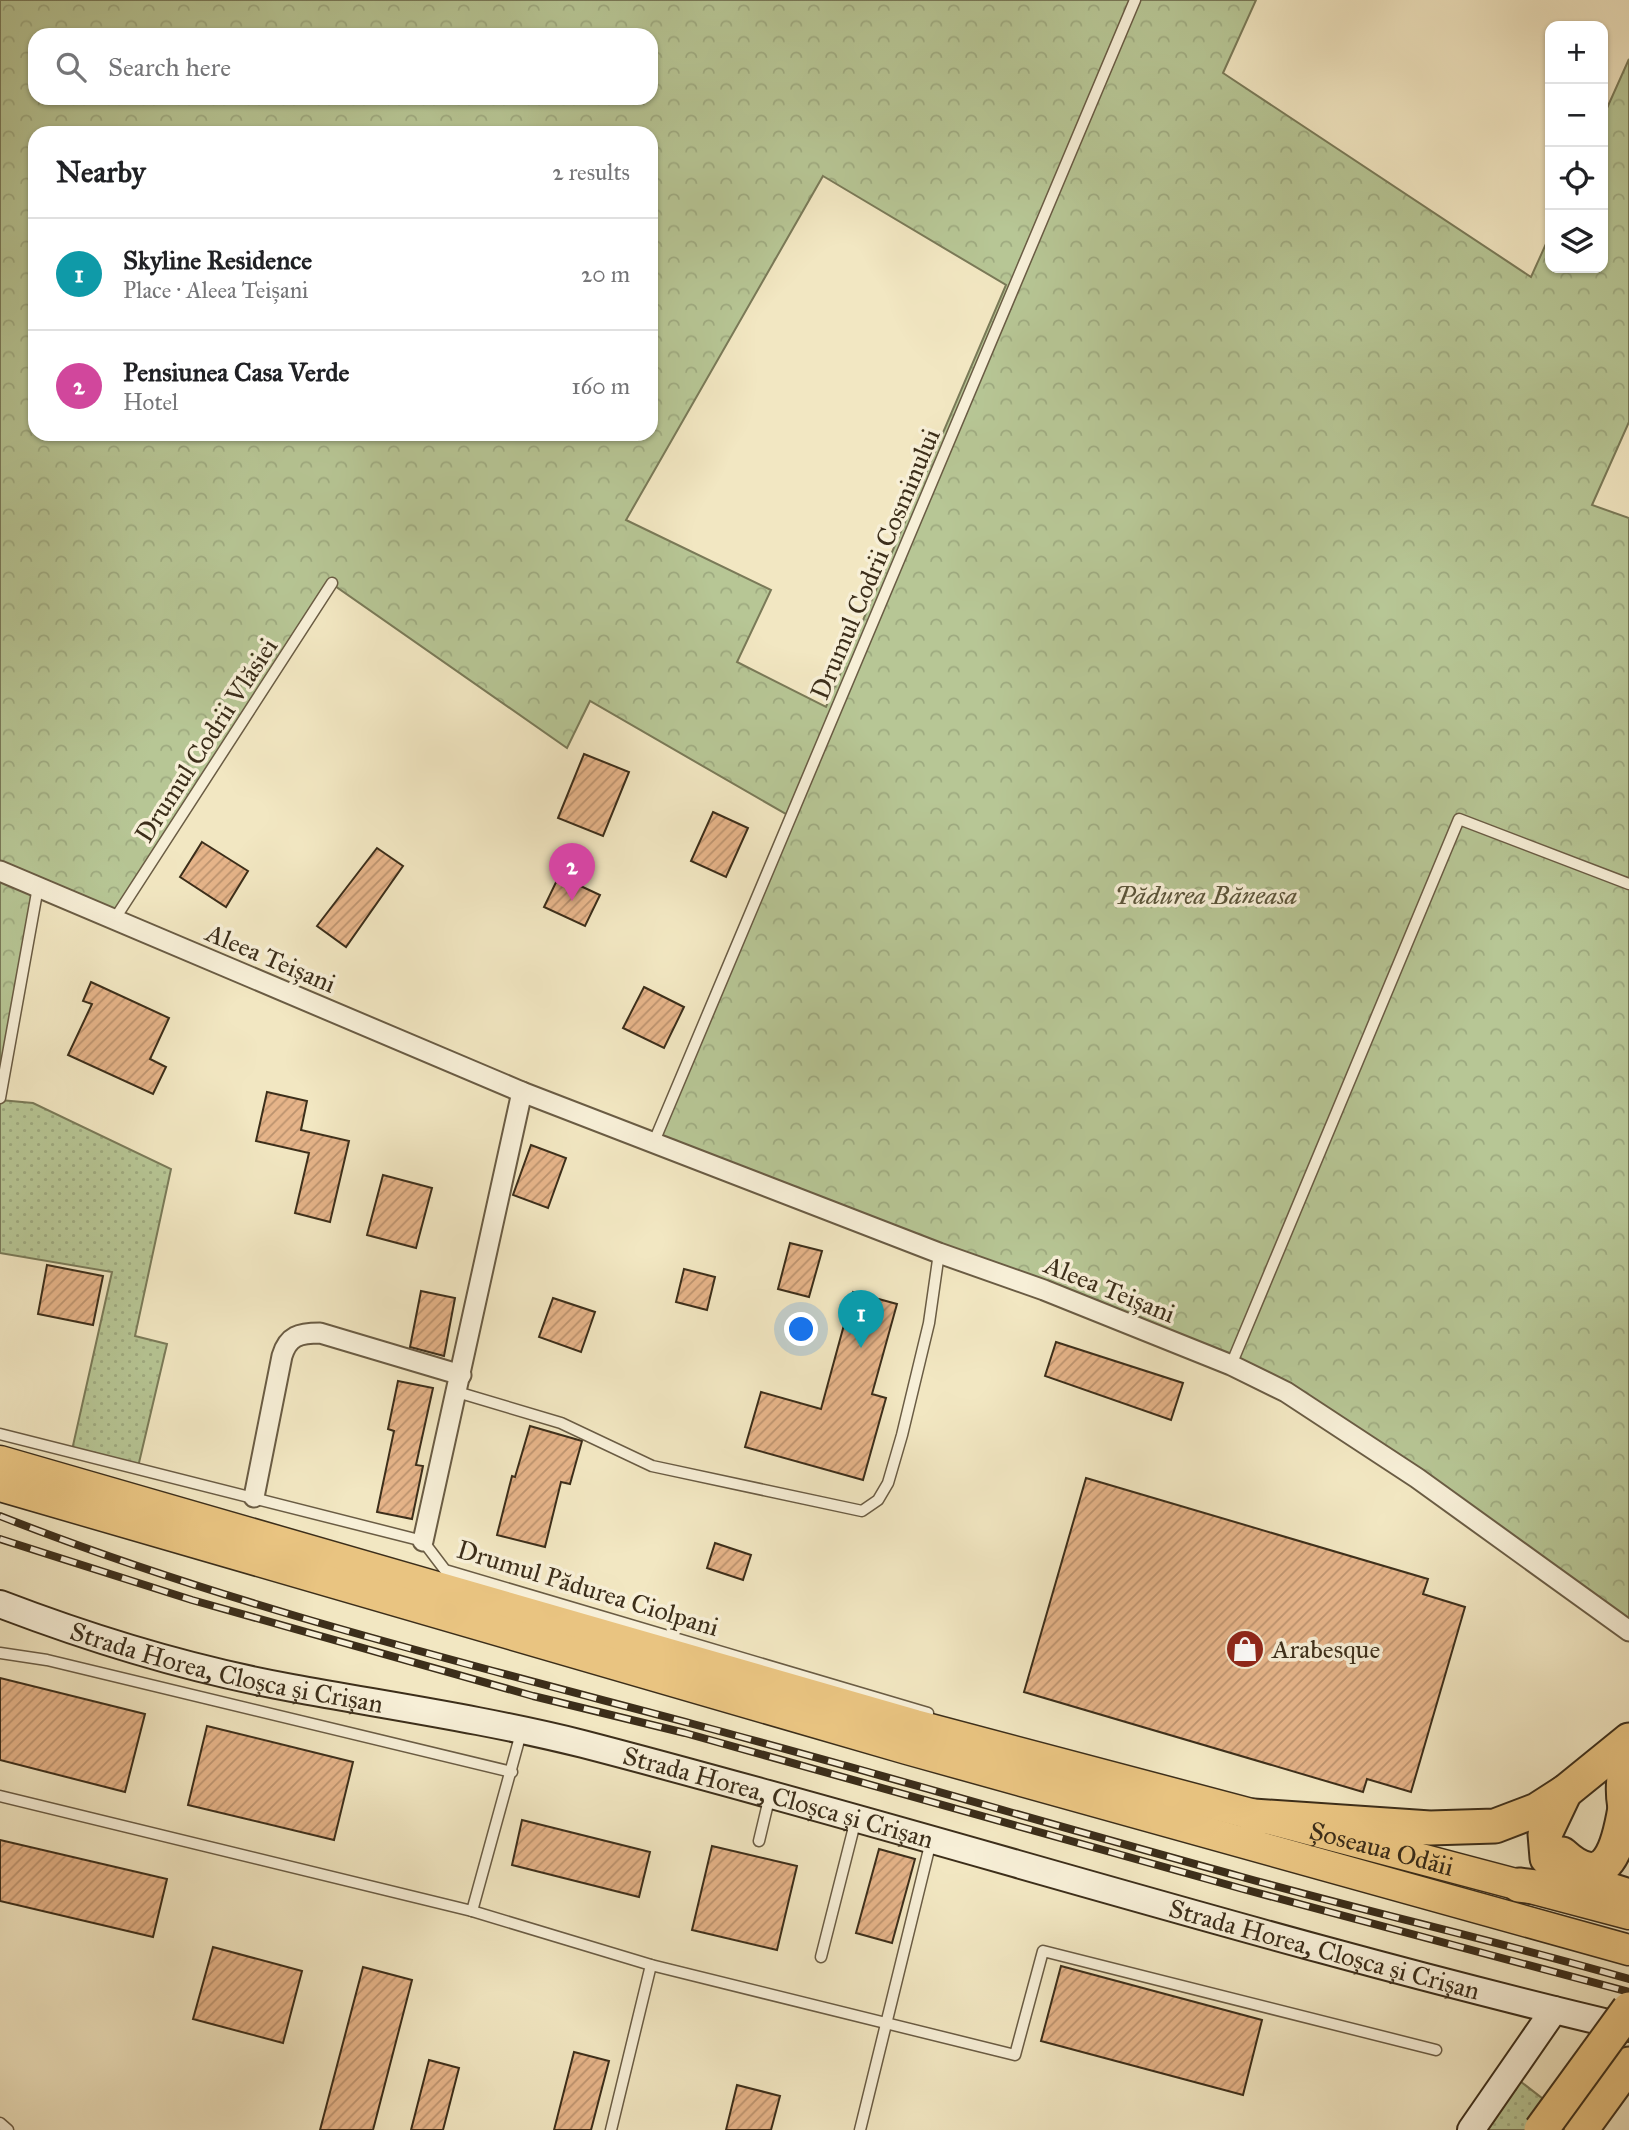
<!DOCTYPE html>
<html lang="en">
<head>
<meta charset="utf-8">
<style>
  body { margin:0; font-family:"IM FELL Great Primer",serif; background:#f6f6f6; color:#202124 }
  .controls { position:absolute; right:21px; top:21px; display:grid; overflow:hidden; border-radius:14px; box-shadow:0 2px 5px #0004 }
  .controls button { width:63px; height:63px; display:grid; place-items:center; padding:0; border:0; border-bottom:2px solid #e0e0e0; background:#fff; color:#202124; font:35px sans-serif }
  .you { position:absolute; left:802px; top:1330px; width:24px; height:24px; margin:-18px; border:5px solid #fff; border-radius:50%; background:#1a73e8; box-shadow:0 0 0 10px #1a73e833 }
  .badge { display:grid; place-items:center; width:46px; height:46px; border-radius:50%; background:#8f2418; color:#fff; font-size:23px; font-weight:700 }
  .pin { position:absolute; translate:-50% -58px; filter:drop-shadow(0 2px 4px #0008) }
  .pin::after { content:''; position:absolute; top:37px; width:24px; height:21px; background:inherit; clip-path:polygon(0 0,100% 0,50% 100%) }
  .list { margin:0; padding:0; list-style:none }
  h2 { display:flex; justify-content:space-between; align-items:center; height:91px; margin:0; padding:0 28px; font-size:30px }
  h2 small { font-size:23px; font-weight:400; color:#757577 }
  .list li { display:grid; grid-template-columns:46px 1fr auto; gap:21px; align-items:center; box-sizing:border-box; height:112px; padding:0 28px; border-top:2px solid #e0e0e0 }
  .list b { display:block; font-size:26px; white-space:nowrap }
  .list p { margin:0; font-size:23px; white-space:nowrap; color:#757577 }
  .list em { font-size:23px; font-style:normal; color:#757577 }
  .icon { flex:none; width:38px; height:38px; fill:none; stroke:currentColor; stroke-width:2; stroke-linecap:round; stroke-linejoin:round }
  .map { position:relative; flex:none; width:1629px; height:2130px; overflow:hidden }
  .search { position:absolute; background:#fff; box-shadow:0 2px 5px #0004; left:28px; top:28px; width:630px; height:77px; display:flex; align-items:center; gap:18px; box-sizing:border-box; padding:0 24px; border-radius:21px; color:#757577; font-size:26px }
  .panel { position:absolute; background:#fff; box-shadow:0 2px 5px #0004; left:28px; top:126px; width:630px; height:315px; border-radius:21px }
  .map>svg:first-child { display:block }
  .green { fill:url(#green-dots); stroke:#7a7a58; stroke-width:2 }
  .forest { fill:url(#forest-crowns); stroke:#7a7a58; stroke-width:2; fill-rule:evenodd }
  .building { fill:url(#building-hatch); stroke:#3c2e1a; stroke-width:2 }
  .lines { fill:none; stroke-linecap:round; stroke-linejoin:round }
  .lane-casing { stroke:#6a5c44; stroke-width:13 }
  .street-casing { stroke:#6a5c44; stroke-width:23 }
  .secondary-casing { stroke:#3c2e1a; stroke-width:30 }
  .primary-casing { stroke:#3c2e1a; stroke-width:33 }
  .highway-casing { stroke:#3c2e1a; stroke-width:37 }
  .lane { stroke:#f7efd7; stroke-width:10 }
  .street { stroke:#f7efd7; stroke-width:19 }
  .secondary { stroke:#f7efd7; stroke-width:26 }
  .primary { stroke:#e9c481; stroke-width:30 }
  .highway { stroke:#e9c481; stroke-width:33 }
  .rail-casing { stroke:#3c2e1a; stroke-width:8 }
  .rail { stroke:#f7efd7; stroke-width:5; stroke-dasharray:16; stroke-linecap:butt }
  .highway-bridge-casing { stroke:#3c2e1a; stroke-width:37; stroke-linecap:butt }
  .highway-bridge { stroke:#e9c481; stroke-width:33 }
  .labels { text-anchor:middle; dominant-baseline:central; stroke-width:7; stroke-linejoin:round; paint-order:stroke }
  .street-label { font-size:26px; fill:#3c2e1a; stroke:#f7efd7 }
  .park-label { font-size:26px; font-style:italic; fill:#5b5439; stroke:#f7efd7 }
  .poi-label { font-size:26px; fill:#3c2e1a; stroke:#f7efd7; text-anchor:start }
</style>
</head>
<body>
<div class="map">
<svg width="1629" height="2130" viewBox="0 0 1629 2130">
  <defs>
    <pattern id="green-dots" width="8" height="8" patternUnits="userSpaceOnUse" patternTransform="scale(1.75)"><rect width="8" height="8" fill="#b7c695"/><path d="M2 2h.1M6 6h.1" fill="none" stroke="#9eaa80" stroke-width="1.8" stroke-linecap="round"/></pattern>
    <pattern id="forest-crowns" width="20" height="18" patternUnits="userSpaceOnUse" patternTransform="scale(1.75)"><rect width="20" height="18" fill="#b7c695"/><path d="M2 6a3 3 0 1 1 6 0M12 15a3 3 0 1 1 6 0" fill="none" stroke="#9eaa80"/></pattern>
    <pattern id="building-hatch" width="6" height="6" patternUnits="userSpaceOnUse" patternTransform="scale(1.75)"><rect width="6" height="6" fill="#e6b489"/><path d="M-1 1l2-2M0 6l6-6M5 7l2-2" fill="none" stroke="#bc936f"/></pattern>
  </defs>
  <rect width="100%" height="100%" fill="#f2e7c2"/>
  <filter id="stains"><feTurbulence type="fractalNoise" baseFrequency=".00286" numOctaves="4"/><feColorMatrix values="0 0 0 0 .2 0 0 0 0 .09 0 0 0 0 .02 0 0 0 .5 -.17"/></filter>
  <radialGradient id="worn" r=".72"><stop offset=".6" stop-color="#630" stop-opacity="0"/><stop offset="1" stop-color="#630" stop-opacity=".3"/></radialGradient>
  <g class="green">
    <polygon points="0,1100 33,1103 171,1169 135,1336 167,1344 138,1467 72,1450 112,1272 0,1253"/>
    <polygon points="1511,2074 1556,2109 1540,2130 1472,2130"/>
  </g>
  <g class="forest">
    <path d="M 0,0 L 1256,0 L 1223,73 L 1531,277 L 1550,235 L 1550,268 L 1603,268 L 1603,117 L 1629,59 L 1629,422 L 1592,505 L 1629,518 L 1629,1631 L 1286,1392 L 653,1144 L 791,817 L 590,701 L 567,748 L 332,584 L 114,920 L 0,871 ZM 35,35 L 651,35 L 651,98 L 35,98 ZM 35,133 L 651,133 L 651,434 L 35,434 ZM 823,176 L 1006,285 L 826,707 L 737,662 L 771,590 L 626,520 Z"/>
    <polygon points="0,881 36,895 0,1099"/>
  </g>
  <g class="building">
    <polygon points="584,754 629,772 603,836 558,818"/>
    <polygon points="713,812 748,828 726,877 691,861"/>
    <polygon points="202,842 248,871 226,907 180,877"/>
    <polygon points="377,848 403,866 346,947 317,926"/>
    <polygon points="559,876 600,895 585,926 544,907"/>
    <polygon points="91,982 169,1018 150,1059 166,1067 153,1094 68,1055 92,1004 83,1001"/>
    <polygon points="644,987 684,1007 664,1048 623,1028"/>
    <polygon points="267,1092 307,1101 301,1130 349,1141 330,1222 295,1213 309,1153 256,1141"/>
    <polygon points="531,1145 566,1158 548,1208 513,1195"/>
    <polygon points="383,1175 432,1188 416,1248 367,1235"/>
    <polygon points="790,1243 822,1251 809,1297 778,1289"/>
    <polygon points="47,1265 103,1276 93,1325 38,1314"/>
    <polygon points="684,1269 715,1277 707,1310 676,1302"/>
    <polygon points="421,1291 455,1298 444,1356 410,1347"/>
    <polygon points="853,1292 897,1304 872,1394 886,1398 863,1480 745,1447 761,1392 821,1409"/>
    <polygon points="553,1298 595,1312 581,1352 539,1337"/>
    <polygon points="1056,1342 1183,1383 1171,1420 1045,1376"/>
    <polygon points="398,1381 433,1388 416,1465 423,1466 412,1519 377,1512 394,1431 388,1429"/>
    <polygon points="530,1426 582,1441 570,1484 561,1482 545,1547 497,1535 512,1476 515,1477"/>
    <polygon points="1086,1478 1428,1579 1423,1594 1465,1607 1411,1792 1367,1779 1363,1792 1024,1692"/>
    <polygon points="715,1543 751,1555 743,1580 707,1568"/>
    <polygon points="0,1678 145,1714 125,1792 0,1760"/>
    <polygon points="207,1726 353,1762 334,1840 188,1805"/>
    <polygon points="522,1820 650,1852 639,1897 512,1865"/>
    <polygon points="0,1840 167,1879 153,1937 0,1901"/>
    <polygon points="712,1846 797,1866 777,1950 692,1930"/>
    <polygon points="879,1849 915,1859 892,1943 856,1933"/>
    <polygon points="213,1947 302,1971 283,2043 193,2019"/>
    <polygon points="1061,1966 1262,2020 1243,2095 1041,2041"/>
    <polygon points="363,1967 412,1980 373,2130 320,2130"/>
    <polygon points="574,2052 609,2061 591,2130 554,2130"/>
    <polygon points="429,2060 459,2068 443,2130 411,2130"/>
    <polygon points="737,2085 780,2096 771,2130 726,2130"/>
  </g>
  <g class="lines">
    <defs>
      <g id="lane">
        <polyline points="114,920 332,583"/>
        <polyline points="0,1098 38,887"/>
        <polyline points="653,1144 1135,0"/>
        <polyline points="1231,1365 1459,819 1629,884"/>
        <polyline points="457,1392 561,1423 652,1466 862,1511 878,1500 888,1483 902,1435 929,1323 939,1253"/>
        <polyline points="0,1434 423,1541 445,1570 928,1713"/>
        <polyline points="0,1653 47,1660 512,1772"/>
        <polyline points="0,1796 472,1911 651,1965 1015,2055 1043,1951 1436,2050"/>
        <polyline points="759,1841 770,1795"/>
        <polyline points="472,1911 521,1733"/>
        <polyline points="821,1957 856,1819"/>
        <polyline points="0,2123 8,2130"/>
        <polyline points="611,2130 651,1965"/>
        <polyline points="860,2130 931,1841"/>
      </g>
      <g id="street">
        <polyline points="0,871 522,1092 939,1253 1044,1290 1231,1365 1286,1392 1417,1478 1629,1631"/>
        <path d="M 254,1497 L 282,1356 C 288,1336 299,1333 320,1333 L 461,1375"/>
        <polyline points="423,1541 522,1092"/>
      </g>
      <g id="secondary">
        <path id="s1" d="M 0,1604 C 94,1640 193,1670 292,1688 C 390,1706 487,1720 583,1744 C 933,1835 1277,1945 1629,2028"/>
        <polyline points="1471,2130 1554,2010"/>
      </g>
      <g id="primary">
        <path id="s2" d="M 0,1461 L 915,1725 L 1629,1914"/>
        <polyline points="0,1486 907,1749 1629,1950"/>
      </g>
      <g id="highway">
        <path d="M 1629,1757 C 1621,1779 1622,1802 1629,1824"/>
        <polyline points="1565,1792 1545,1834 1547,1858 1572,1878 1629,1896"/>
        <polyline points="1253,1816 1430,1828 1495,1826 1537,1810 1565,1792 1629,1740"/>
        <path d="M 1562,1854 C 1608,1896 1619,1843 1625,1808"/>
        <polyline points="1519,1885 1588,1893"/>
        <polyline points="1581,2130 1629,2064"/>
      </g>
    </defs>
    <use href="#lane" class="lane-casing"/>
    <use href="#street" class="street-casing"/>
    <use href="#secondary" class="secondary-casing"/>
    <use href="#primary" class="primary-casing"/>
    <use href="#highway" class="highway-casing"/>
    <use href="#lane" class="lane"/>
    <use href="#street" class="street"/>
    <use href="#secondary" class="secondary"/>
    <use href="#primary" class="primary"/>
    <use href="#highway" class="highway"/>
    <defs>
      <g id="rail">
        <path d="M 0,1516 C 224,1604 460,1662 693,1724 C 877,1773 1059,1827 1242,1877 C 1371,1913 1501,1942 1629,1979"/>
        <polyline points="0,1539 192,1600 533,1696 685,1733 1243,1889 1629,1992"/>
      </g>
    </defs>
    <use href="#rail" class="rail-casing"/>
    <use href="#rail" class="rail"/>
    <defs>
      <polyline id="highway-bridge" points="1541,2130 1629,2009"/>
    </defs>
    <use href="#highway-bridge" class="highway-bridge-casing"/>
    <use href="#highway-bridge" class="highway-bridge"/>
  </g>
  <defs>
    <symbol id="shop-disc" viewBox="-11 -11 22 22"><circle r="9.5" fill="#8f2418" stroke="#f7efd7"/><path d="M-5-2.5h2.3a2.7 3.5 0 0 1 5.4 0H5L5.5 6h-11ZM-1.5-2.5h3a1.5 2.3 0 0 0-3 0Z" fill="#fff"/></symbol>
  </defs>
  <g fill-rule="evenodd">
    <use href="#shop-disc" x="1223" y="1627" width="44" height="44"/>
  </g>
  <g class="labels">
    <g class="street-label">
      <text transform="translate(875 564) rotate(-67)">Drumul Codrii Cosminului</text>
      <text transform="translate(206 740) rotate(-57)">Drumul Codrii Vlăsiei</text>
      <text transform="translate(271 958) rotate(23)">Aleea Teișani</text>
      <text transform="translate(1110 1289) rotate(22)">Aleea Teișani</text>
      <text transform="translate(588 1588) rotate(17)">Drumul Pădurea Ciolpani</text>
      <text stroke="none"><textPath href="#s1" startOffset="236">Strada Horea, Cloșca și Crișan</textPath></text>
      <text stroke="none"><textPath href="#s1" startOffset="803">Strada Horea, Cloșca și Crișan</textPath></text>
      <text stroke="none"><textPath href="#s2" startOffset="1435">Șoseaua Odăii</textPath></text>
      <text stroke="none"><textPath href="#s1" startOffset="1370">Strada Horea, Cloșca și Crișan</textPath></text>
    </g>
    <g class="park-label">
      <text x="1206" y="895">Pădurea Băneasa</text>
    </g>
    <g class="poi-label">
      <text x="1272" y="1649">Arabesque</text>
    </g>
  </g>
  <rect width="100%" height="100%" filter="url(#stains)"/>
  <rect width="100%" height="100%" fill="url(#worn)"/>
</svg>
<div class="controls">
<button>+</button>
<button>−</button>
<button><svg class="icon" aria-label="locate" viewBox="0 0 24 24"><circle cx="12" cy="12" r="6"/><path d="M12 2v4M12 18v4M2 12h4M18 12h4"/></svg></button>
<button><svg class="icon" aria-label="layers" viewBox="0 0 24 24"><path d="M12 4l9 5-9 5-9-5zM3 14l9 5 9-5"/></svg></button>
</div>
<div class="you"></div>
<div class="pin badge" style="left:861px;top:1348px;background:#0f9aa8">1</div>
<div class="pin badge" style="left:572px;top:901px;background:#d1479c">2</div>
<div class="search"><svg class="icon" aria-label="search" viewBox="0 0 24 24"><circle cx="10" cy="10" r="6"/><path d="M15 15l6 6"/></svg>Search here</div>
<section class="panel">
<h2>Nearby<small>2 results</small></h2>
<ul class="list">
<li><span class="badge" style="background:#0f9aa8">1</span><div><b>Skyline Residence</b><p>Place · Aleea Teișani</p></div><em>20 m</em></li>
<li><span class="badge" style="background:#d1479c">2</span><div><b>Pensiunea Casa Verde</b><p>Hotel</p></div><em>160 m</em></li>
</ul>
</section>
</div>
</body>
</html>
